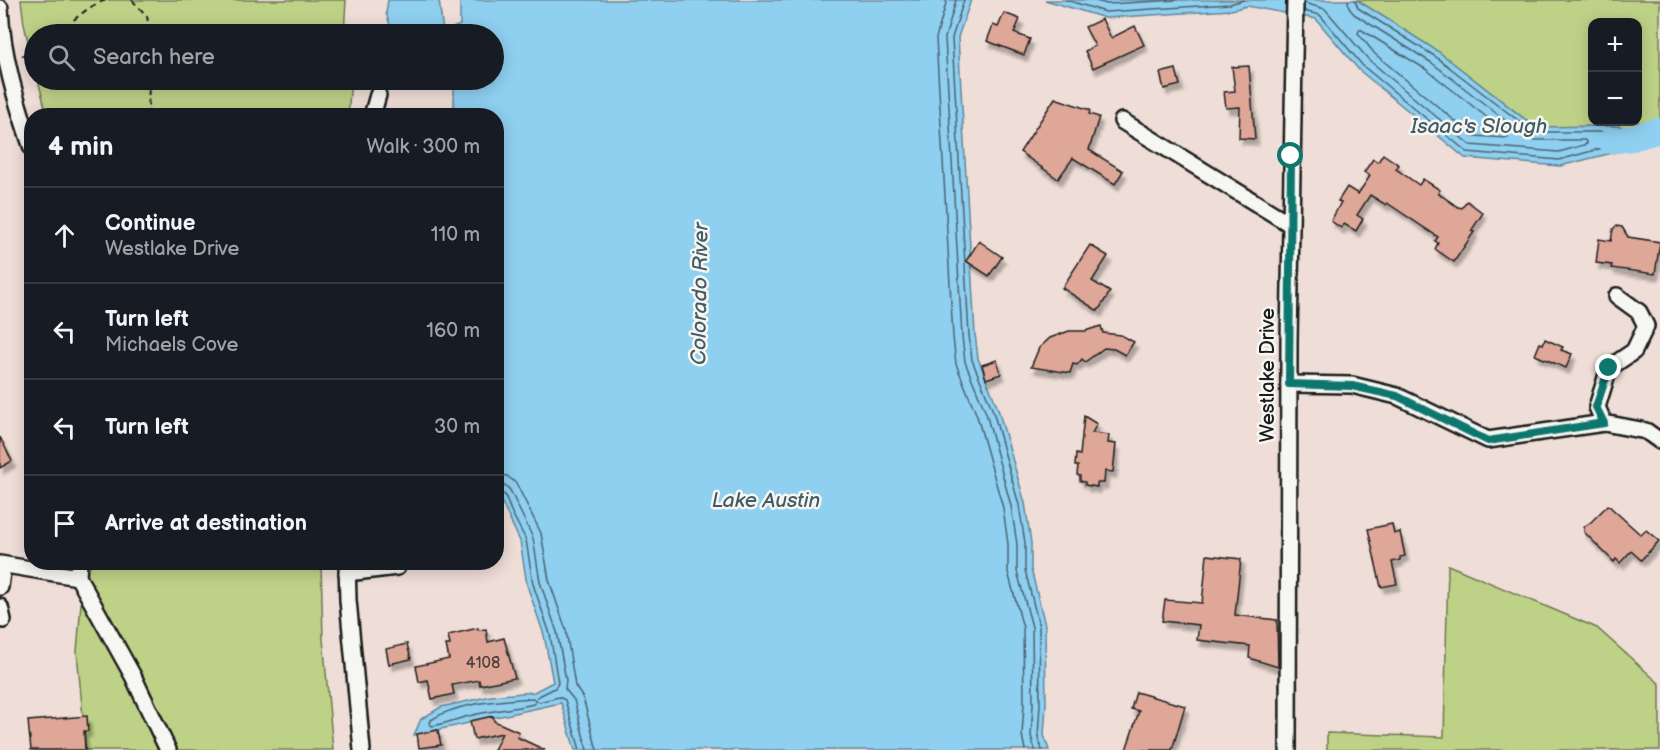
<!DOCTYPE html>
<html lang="en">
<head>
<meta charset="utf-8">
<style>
  body { margin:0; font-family:"Balsamiq Sans",sans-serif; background:#20242c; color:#f1f3f6 }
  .controls { position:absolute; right:18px; top:18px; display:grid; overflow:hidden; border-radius:12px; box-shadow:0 3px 15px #0003 }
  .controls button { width:54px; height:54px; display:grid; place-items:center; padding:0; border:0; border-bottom:2px solid #363941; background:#171b24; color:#f1f3f6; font:30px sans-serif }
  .stop { position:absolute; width:18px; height:18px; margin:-14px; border:4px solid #0f766e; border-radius:50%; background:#fff }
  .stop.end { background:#0f766e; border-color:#fff; box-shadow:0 2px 6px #0008 }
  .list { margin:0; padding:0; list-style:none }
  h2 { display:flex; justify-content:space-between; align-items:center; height:78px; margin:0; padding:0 24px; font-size:26px }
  h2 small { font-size:20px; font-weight:400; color:#9ea1a6 }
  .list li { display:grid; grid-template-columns:39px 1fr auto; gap:18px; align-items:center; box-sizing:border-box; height:96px; padding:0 24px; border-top:2px solid #363941 }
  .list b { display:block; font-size:22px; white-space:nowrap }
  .list p { margin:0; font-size:20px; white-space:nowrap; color:#9ea1a6 }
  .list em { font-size:20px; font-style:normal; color:#9ea1a6 }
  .icon { flex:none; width:33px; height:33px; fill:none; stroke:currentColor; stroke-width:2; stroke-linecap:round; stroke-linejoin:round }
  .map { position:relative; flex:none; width:1660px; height:750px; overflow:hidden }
  .search { position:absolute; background:#171b24; box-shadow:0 3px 15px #0003; left:24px; top:24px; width:480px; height:66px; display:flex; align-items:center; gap:15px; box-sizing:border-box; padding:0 21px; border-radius:33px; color:#9ea1a6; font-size:22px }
  .panel { position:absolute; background:#171b24; box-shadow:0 3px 15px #0003; left:24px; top:108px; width:480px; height:462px; border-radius:24px }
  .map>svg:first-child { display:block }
  .green { fill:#bed287; stroke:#6d7752; stroke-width:1.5; fill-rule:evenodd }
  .water { fill:#8fcff0; stroke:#61879b; stroke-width:1.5 }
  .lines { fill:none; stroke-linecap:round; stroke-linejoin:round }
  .shore { stroke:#4a6471; stroke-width:1.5 }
  .river { stroke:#8fcff0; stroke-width:26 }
  .building { fill:#dfa798; stroke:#1c1c1c; stroke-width:1.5; filter:url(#shadow) }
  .minor-casing { stroke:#1c1c1c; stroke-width:20 }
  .path { stroke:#1c1c1c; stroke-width:2; stroke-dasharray:6 4.5; stroke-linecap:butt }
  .minor { stroke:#f6f6f2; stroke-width:15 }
  .route { stroke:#0f766e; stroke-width:8 }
  .labels { text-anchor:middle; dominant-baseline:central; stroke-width:5; stroke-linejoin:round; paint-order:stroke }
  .number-label { font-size:16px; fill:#4d3f3b }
  .street-label { font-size:20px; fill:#1c1c1c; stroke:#f6f6f2 }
  .water-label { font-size:21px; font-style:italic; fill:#445b66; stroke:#f6f6f2 }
</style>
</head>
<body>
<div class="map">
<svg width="1660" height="750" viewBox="0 0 1660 750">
  <defs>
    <filter id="shadow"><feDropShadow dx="3.5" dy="6" stdDeviation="1.5" flood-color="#0004"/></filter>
  </defs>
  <rect width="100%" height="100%" fill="#efded7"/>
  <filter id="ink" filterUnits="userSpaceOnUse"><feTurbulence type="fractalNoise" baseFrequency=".0167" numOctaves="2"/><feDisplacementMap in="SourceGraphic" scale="12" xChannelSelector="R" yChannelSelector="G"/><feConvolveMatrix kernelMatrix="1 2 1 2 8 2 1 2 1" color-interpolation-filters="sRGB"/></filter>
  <g filter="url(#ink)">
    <g class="green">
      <polygon points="21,0 346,0 344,34 34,34 34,67 24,24"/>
      <path d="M 1357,0 L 1660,0 L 1660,141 L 1619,126 L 1535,127 L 1439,52 ZM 1592,22 L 1638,22 L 1638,122 L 1592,122 Z"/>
      <polygon points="38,80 351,80 348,116 47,115"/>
      <polygon points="92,563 321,563 323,639 333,750 86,750 77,652 83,579"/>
      <polygon points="1448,565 1597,628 1660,684 1660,750 1327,750 1327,733 1444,737"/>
    </g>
    <g class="water">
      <polygon points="388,0 439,0 443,32 460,25 460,0 971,0 958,37 975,334 978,358 998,409 1025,503 1031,543 1031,569 1045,625 1046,705 1044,735 1049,750 575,750 561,703 414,735 421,719 441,707 491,696 534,692 553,682 544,635 527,585 520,541 497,493 496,116 454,115 454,80 494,80 494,34 393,34 386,13"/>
      <polygon points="1045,0 1357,0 1439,52 1535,127 1619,126 1660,141 1560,166 1465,158 1359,70 1316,19 1247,6 1231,10 1105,18"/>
    </g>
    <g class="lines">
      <g class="shore">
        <polyline points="947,0 936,38 953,337 956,364 977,416 1003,508 1008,544 1008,572 1023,628 1024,705 1022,735 1025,750"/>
        <polyline points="956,0 945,38 962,336 965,362 986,413 1011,506 1017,544 1017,571 1032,627 1033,705 1031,736 1035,750"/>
        <polyline points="964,0 952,38 969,335 972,360 993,411 1019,505 1025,543 1025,570 1039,626 1040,705 1038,736 1042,750"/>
        <polyline points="1066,0 1106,12 1230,4 1244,0"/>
        <polyline points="1092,0 1107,4 1177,0"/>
        <polyline points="1304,3 1325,9 1369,60 1470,145 1559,152 1587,144 1585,140 1535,140 1528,138 1432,63 1354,14 1349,8 1348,0"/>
        <polyline points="1304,11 1320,15 1363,66 1467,152 1559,160 1632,140 1631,136 1618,132 1533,132 1436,57 1358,8 1355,0"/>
        <polygon points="1360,29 1427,70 1508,134 1508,138 1473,136 1375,54 1358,33"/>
        <polyline points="496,474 507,476 516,483 541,533 549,580 566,630 575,686 583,698 597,750"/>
        <polyline points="496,483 505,485 510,490 533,538 540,582 557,632 566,680 565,689 574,700 587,750"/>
        <polyline points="496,491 505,495 511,511 526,540 533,584 550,634 558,683 555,688 537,697 536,700 539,702 559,697 565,700 580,750"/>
        <path d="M 533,698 L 535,701 L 534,704 C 512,709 490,711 469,716 C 456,719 445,724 432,726 L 430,724 L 431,720 C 459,702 500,701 533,698 Z"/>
      </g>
      <polyline class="river" points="1611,141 1632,138 1660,130"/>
    </g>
    <g class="building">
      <polygon points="1004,13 1020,19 1014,33 1030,39 1024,55 987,41 993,25 998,27"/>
      <polygon points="1102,19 1111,38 1135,26 1144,45 1093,68 1085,51 1095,46 1085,27"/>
      <polygon points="1249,66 1255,139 1239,138 1240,107 1226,108 1224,92 1235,91 1232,67"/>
      <polygon points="1176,69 1180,85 1164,89 1160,73"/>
      <polygon points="1055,98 1090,110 1089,114 1099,117 1089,150 1123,171 1115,184 1073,158 1058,179 1020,152"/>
      <polygon points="1383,154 1399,165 1396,169 1419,185 1423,179 1440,190 1438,193 1458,207 1462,208 1467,201 1483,213 1471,231 1474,232 1454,262 1435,249 1438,243 1435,241 1438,237 1387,203 1386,205 1370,195 1357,215 1363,219 1356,231 1344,224 1341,228 1331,221 1341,202 1338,201 1347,187 1358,194 1370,176 1364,172 1373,159 1378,162"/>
      <polygon points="1616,226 1622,227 1628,237 1660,242 1655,274 1611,268 1612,265 1596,263 1599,239 1611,241 1613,229"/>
      <polygon points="979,241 1002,257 989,276 966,261"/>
      <polygon points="1090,245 1108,256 1092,281 1110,292 1098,311 1062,288"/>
      <polygon points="1101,326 1103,333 1121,335 1134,342 1125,355 1114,349 1104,348 1085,362 1082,359 1077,365 1073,364 1070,373 1031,367 1039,348 1050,338 1069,331 1085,331"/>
      <polygon points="1545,339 1563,347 1561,350 1572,354 1566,368 1535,355 1540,343 1543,344"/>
      <polygon points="997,360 1001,374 986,379 982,365"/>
      <polygon points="1084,416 1097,424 1092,433 1109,435 1108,443 1116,444 1113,472 1105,471 1104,483 1097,483 1097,487 1085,485 1085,482 1080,481 1080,476 1077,475 1078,466 1075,466 1076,454 1080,455"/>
      <polygon points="0,437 12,461 0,468"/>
      <polygon points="1608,505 1641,535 1646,530 1659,541 1641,560 1631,551 1620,563 1616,559 1614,562 1584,532 1584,527 1591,522"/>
      <polygon points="1392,524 1394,534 1400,532 1405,556 1400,557 1400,560 1392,562 1397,584 1381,587 1368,529"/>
      <polygon points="1207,555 1241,559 1235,615 1277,620 1278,667 1249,658 1250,646 1197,640 1199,625 1162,621 1165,600 1202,603"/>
      <polygon points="478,628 478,630 486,629 488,642 504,638 515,678 480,685 479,680 452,685 454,694 432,699 428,680 419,682 416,666 449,659 446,645 450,645 448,635"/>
      <polygon points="407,644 411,659 389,664 386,649"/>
      <polygon points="1136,692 1185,706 1172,750 1126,750 1139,711 1131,709"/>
      <polygon points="87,716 88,731 84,731 85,750 31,750 28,721"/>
      <polygon points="493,716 494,721 519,732 517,737 545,750 494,750 502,733 474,739 470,721"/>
      <polygon points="438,730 441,745 419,748 417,734"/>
    </g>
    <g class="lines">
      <defs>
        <g id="minor">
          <path d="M 0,8 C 2,56 17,104 32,148"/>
          <polyline points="372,116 378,95"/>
          <polyline points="1122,121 1290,224"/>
          <polyline points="1289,384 1352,385 1397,396 1488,440 1604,423 1646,431 1660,441"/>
          <polyline points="1604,423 1597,407 1609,368 1634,351 1646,326 1639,312 1617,296"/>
          <polyline points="79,562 78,577 133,676 168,750"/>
          <polyline points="347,562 348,600 362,750"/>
          <polyline points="0,564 78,577"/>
          <polyline points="347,573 397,567 399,562"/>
          <polyline points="0,587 3,565"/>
          <polyline points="0,607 3,620"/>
          <polyline points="1288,750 1289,341 1295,0"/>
        </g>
      </defs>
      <use href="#minor" class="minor-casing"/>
      <g class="path">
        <polyline points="132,0 147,16 150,34"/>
        <path d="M 58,34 C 72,22 90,3 108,0"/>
        <polyline points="22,56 34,50"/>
        <polyline points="148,116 149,80"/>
      </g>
      <use href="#minor" class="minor"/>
    </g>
  </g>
  <g class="lines" filter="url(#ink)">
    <polyline class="route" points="1291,156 1289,384 1352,386 1397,396 1488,441 1604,423 1596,407 1609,368"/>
  </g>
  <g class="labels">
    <g class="number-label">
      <text x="483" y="663">4108</text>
    </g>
    <g class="street-label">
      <text transform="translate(1268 375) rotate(-90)">Westlake Drive</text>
    </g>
    <g class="water-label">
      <text x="1479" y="126">Isaac's Slough</text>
      <text transform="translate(700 294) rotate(-89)">Colorado River</text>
      <text x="766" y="500">Lake Austin</text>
    </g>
  </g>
</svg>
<div class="controls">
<button>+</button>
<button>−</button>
</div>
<div class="stop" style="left:1291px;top:156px"></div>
<div class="stop end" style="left:1609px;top:368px"></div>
<div class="search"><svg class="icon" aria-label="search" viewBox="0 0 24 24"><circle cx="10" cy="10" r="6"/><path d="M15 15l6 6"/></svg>Search here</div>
<section class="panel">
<h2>4 min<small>Walk · 300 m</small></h2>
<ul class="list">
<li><svg class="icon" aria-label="ahead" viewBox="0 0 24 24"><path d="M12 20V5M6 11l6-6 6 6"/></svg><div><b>Continue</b><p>Westlake Drive</p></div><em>110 m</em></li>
<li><svg class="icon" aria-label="left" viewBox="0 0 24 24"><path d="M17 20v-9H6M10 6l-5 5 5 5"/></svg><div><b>Turn left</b><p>Michaels Cove</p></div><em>160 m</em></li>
<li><svg class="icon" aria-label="left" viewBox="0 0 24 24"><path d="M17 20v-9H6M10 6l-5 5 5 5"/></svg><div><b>Turn left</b></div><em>30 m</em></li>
<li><svg class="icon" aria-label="arrive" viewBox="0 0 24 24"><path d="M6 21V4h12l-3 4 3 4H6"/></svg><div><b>Arrive at destination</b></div></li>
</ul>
</section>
</div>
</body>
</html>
